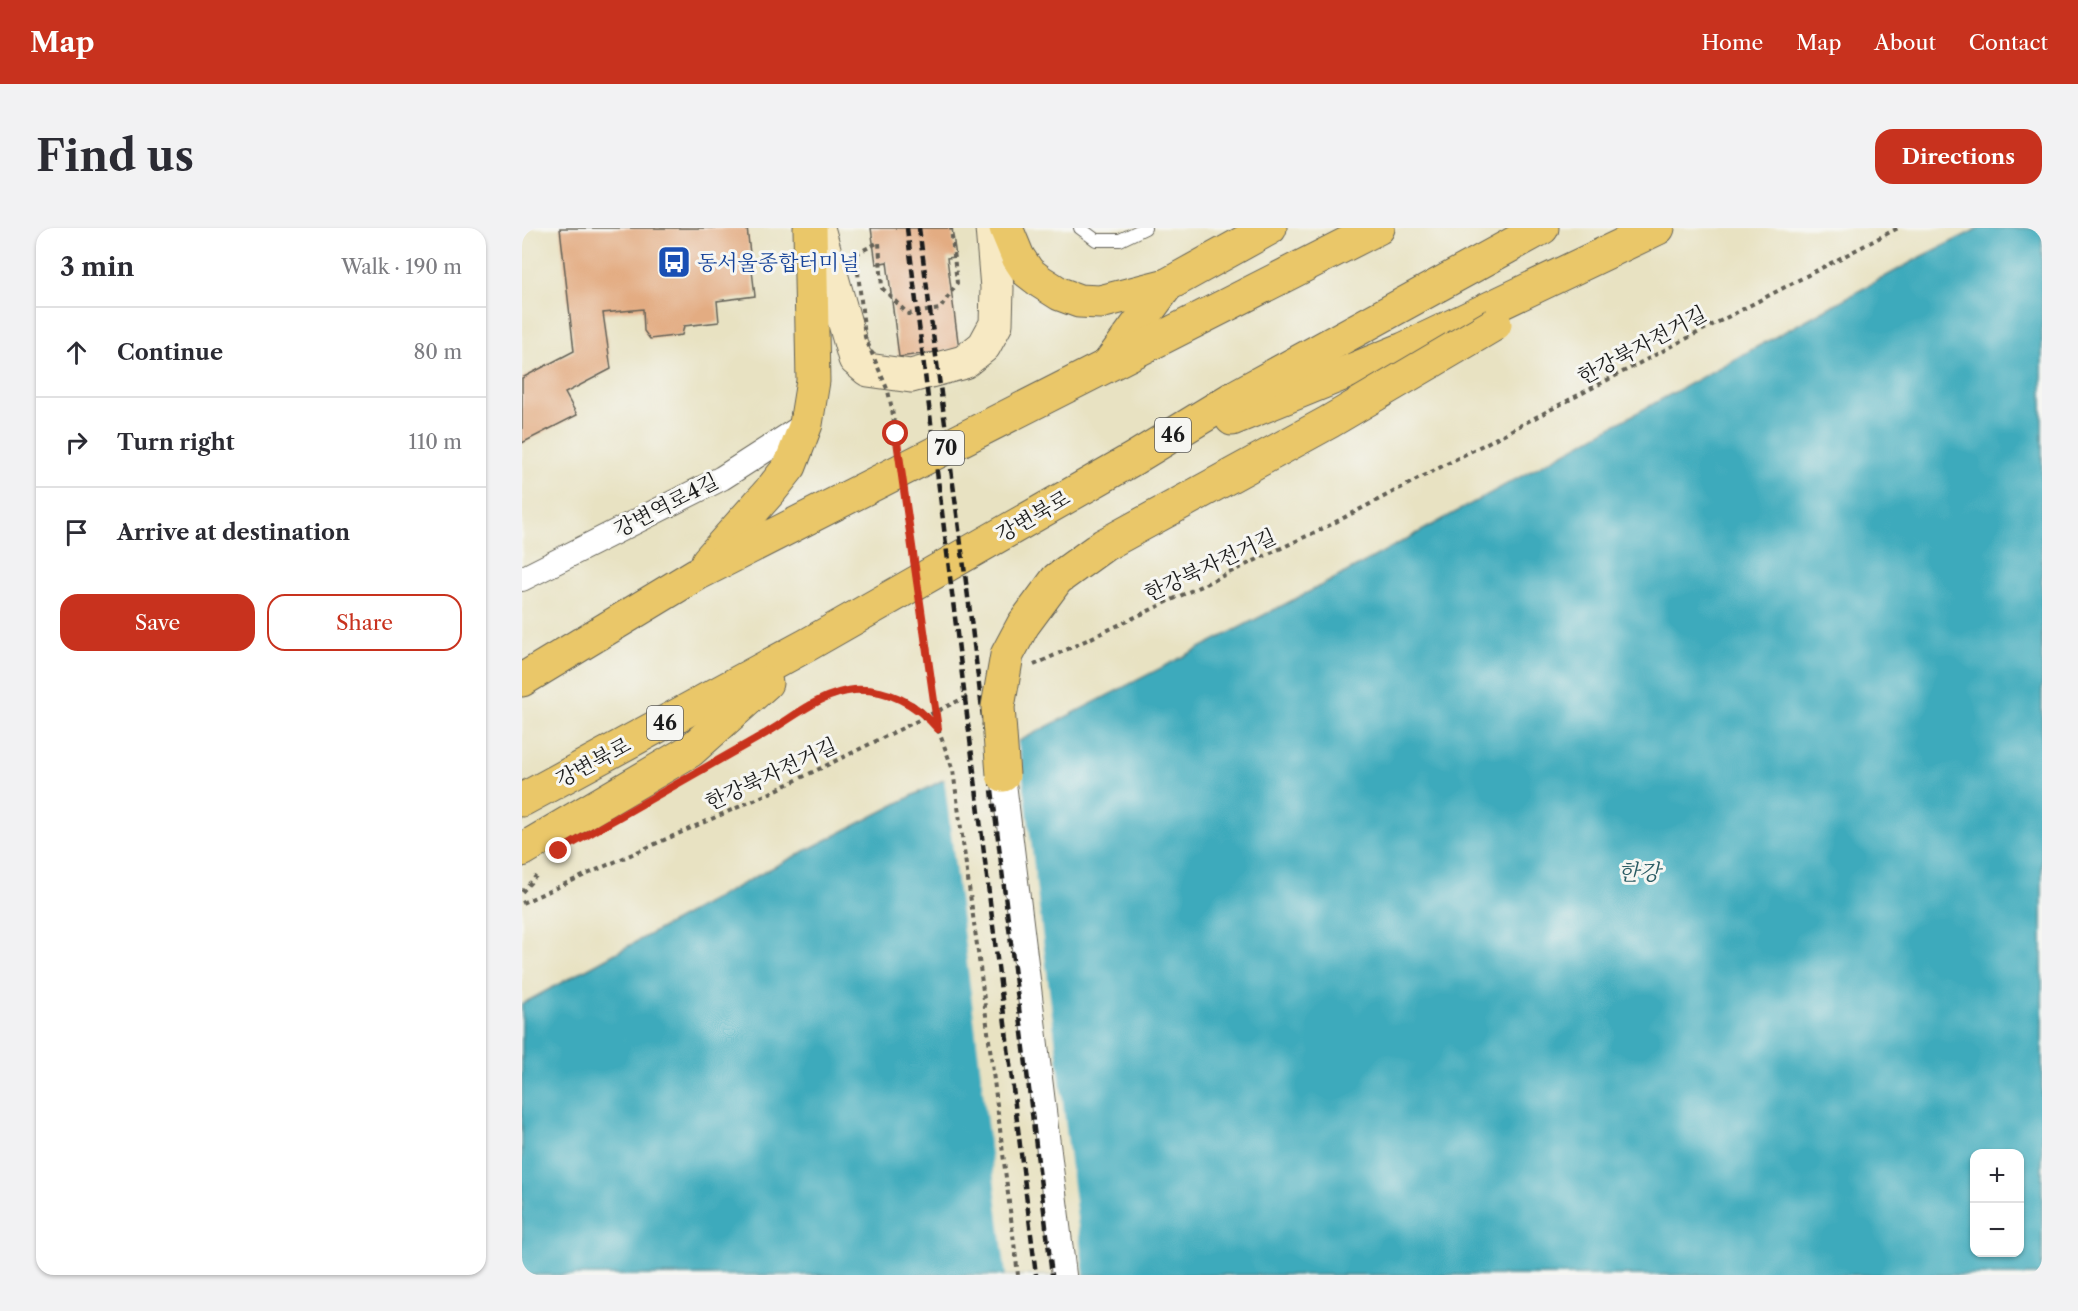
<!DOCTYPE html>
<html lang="en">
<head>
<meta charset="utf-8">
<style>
  body { margin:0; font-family:"Libre Caslon Text","Noto Serif KR",serif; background:#f2f2f3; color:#2b2b33 }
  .controls { position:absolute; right:18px; bottom:18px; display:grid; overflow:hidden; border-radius:12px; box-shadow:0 2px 4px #0004 }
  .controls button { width:54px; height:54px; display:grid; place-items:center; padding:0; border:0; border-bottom:2px solid #e1e1e2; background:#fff; color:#2b2b33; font:30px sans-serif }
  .stop { position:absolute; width:18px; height:18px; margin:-14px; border:4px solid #c8321e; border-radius:50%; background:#fff }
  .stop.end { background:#c8321e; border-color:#fff; box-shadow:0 2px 6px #0008 }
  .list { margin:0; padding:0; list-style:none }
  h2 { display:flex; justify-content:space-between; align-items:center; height:78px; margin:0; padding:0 24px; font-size:26px }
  h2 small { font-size:20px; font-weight:400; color:#7c7c81 }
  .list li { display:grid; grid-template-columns:39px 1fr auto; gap:18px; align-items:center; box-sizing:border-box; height:90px; padding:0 24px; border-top:2px solid #e1e1e2 }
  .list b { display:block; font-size:22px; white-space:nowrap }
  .list em { font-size:20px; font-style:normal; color:#7c7c81 }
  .actions { display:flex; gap:12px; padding:18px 24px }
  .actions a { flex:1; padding:14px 0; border:2px solid #c8321e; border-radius:18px; text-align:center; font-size:21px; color:#c8321e }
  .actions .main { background:#c8321e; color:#fff }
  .icon { flex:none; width:33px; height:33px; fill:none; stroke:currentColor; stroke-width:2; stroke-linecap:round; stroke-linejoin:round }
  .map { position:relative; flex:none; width:1520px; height:1047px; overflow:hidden; border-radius:18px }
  header { display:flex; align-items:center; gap:36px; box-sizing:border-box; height:84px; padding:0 30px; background:#c8321e; color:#fff }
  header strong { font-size:28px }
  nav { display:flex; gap:33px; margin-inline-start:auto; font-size:21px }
  .intro { display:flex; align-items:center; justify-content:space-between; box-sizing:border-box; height:144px; padding:0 36px }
  h1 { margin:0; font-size:42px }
  .button { padding:15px 27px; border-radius:18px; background:#c8321e; color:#fff; font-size:21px; font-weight:700 }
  main { display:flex; gap:36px; padding:0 36px }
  aside { flex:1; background:#fff; border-radius:18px; box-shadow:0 2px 4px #0004 }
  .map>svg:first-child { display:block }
  .water { fill:#3daabc; stroke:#2c636c; stroke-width:1.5; fill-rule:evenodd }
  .pier { fill:#e8e2c2 }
  .building { fill:#e3ac82 }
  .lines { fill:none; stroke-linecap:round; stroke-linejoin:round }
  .lane-casing { stroke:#636156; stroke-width:14 }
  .street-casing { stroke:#636156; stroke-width:26 }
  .secondary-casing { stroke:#636156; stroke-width:35 }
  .highway-casing { stroke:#636156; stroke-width:35 }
  .path { stroke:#636156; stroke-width:4; stroke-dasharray:4.5 4.5; stroke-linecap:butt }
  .lane { stroke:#fff; stroke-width:12 }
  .street { stroke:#fff; stroke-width:24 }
  .secondary { stroke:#f7e9c3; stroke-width:33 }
  .highway { stroke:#eac769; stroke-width:33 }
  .rail { stroke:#1c1c1c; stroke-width:4.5; stroke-dasharray:9 4.5; stroke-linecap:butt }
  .highway-bridge-casing { stroke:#636156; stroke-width:35; stroke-linecap:butt }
  .path-bridge { stroke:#636156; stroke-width:4; stroke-dasharray:4.5 4.5; stroke-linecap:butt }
  .highway-bridge { stroke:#eac769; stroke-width:33 }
  .route { stroke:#c8321e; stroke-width:8 }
  .labels { text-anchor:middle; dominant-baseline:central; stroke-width:6; stroke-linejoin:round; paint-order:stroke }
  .shield { fill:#f6f6f2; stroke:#5d5d5c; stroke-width:1.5 }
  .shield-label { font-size:20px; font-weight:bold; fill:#1c1c1c }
  .transit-label { font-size:21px; fill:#164399; stroke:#f6f6f2; text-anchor:start }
  .street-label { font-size:21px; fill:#1c1c1c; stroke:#f6f6f2 }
  .water-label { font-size:22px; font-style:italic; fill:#2b5c64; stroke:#f6f6f2 }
</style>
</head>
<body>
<header>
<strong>Map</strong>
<nav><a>Home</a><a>Map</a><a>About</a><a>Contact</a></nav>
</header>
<div class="intro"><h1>Find us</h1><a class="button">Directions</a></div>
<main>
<aside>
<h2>3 min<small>Walk · 190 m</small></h2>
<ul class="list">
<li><svg class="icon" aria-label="ahead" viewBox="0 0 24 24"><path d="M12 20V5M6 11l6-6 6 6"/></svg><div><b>Continue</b></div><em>80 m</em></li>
<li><svg class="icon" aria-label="right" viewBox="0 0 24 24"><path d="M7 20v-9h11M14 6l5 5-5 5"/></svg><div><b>Turn right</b></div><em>110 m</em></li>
<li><svg class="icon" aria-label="arrive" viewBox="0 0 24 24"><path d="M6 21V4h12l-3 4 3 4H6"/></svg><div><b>Arrive at destination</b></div></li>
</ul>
<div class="actions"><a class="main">Save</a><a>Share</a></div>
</aside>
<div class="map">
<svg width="1520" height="1047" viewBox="0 0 1520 1047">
  <rect width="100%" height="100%" fill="#f6f6f2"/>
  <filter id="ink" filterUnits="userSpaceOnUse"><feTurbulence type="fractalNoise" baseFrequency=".0167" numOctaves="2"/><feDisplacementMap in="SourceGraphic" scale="12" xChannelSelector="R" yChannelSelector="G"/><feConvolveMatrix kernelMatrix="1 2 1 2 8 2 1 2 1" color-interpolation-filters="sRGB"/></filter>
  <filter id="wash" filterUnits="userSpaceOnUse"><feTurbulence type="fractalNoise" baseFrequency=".008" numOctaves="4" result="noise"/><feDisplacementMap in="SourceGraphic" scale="24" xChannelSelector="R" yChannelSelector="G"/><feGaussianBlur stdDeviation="1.35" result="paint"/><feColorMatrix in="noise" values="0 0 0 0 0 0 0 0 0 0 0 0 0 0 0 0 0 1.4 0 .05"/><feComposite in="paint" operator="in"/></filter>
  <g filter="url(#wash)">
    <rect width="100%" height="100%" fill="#e8e2c2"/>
    <path class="water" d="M 1457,0 L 1520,0 L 1520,1047 L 0,1047 L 0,776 L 246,642 L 810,352 L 1397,30 ZM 1452,926 L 1498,926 L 1498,1024 L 1452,1024 Z"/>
    <polygon class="pier" points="495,511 499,533 562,1047 484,1047 422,549"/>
    <g id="blocks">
      <g class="building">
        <polygon points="38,0 225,0 233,68 195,73 197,94 162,98 160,107 128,111 122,103 121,81 81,85 89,141 43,165 55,187 0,215 0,150 52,123"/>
        <polygon points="349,0 430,0 434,29 425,30 437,121 377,129 365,34 354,36"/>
      </g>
    </g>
  </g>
  <g filter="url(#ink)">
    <use href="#blocks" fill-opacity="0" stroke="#636156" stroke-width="1.5"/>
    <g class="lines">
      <defs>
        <polyline id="lane" points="558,0 574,12 598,12 623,0"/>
        <g id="street">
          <polyline points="0,351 200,250 284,196"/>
          <polyline points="481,547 542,1047"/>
        </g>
        <polyline id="secondary" points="296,0 333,131 346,142 389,148 442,134 462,118 474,96 475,60 470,0"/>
        <g id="highway">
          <polyline points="484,0 496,29 506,44 519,54 538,66 557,73 578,74 645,57 748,0"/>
          <polyline points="589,133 645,57"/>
          <polyline points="710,191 882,121 1136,0"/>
          <polyline points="186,333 249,262 268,238 284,196 291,153 288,0"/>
          <polyline points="0,452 175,346 856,0"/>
          <polyline points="0,572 285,417 611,231 716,167 1020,0"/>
          <polyline points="0,622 168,523 244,455"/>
        </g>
      </defs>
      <use href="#lane" class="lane-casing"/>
      <use href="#street" class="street-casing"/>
      <use href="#secondary" class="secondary-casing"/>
      <use href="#highway" class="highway-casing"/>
      <g class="path">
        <polyline points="334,26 357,14 360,60 386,86 418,81 435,55 429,0"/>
        <polyline points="512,437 806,298 1376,0"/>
        <polyline points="416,501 431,542 458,739 496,1047"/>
        <polyline points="0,664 14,648"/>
        <polyline points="0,675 248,565 448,467"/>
      </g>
      <use href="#lane" class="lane"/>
      <use href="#street" class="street"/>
      <use href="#secondary" class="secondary"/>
      <use href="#highway" class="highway"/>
      <g class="rail">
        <polyline points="385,0 514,1047"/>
        <polyline points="397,0 448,384 530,1047"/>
      </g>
      <defs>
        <polyline id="highway-bridge" points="481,547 476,479 485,427 501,397 535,351 582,317 807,194 973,96"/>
      </defs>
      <use href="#highway-bridge" class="highway-bridge-casing"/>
      <g class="path-bridge">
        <polyline points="334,26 343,109 366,163 370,181 416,501"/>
        <path d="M 37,623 C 104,585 172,547 239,508 C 268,492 297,466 332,463 C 352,461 381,468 397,481 C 404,486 410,494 415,500"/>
      </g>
      <use href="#highway-bridge" class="highway-bridge"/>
    </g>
  </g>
  <g class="lines" filter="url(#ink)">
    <path class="route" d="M 37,623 C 104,585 172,546 239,508 C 269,492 297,465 332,462 C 365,460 395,476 416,501 L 374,206"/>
  </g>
  <defs>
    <symbol id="bus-square" viewBox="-11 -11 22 22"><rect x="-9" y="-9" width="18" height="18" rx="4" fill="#1a4fb4" stroke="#f6f6f2"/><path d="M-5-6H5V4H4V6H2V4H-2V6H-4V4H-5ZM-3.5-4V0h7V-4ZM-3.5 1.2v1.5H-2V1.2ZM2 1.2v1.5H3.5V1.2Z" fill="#fff"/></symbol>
  </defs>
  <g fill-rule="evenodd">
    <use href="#bus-square" x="133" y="15" width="38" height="38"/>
  </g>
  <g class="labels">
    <g class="shield">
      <rect x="633" y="190" width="36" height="34" rx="4.5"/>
      <rect x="406" y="203" width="36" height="34" rx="4.5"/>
      <rect x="125" y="478" width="36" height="34" rx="4.5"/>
    </g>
    <g class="shield-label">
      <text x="651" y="207">46</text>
      <text x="424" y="220">70</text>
      <text x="143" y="495">46</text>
    </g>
    <g class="transit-label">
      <text x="175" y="34">동서울종합터미널</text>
    </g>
    <g class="street-label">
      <text transform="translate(1120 117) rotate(-28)">한강북자전거길</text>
      <text transform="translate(144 277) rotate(-27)">강변역로4길</text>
      <text transform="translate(511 288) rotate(-30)">강변북로</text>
      <text transform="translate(688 337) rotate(-25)">한강북자전거길</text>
      <text transform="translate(71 534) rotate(-28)">강변북로</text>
      <text transform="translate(249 546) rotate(-25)">한강북자전거길</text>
    </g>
    <g class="water-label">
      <text x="1117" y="644">한강</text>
    </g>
  </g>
</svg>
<div class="controls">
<button>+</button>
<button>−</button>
</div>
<div class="stop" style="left:374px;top:206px"></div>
<div class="stop end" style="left:37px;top:623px"></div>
</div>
</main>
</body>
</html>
